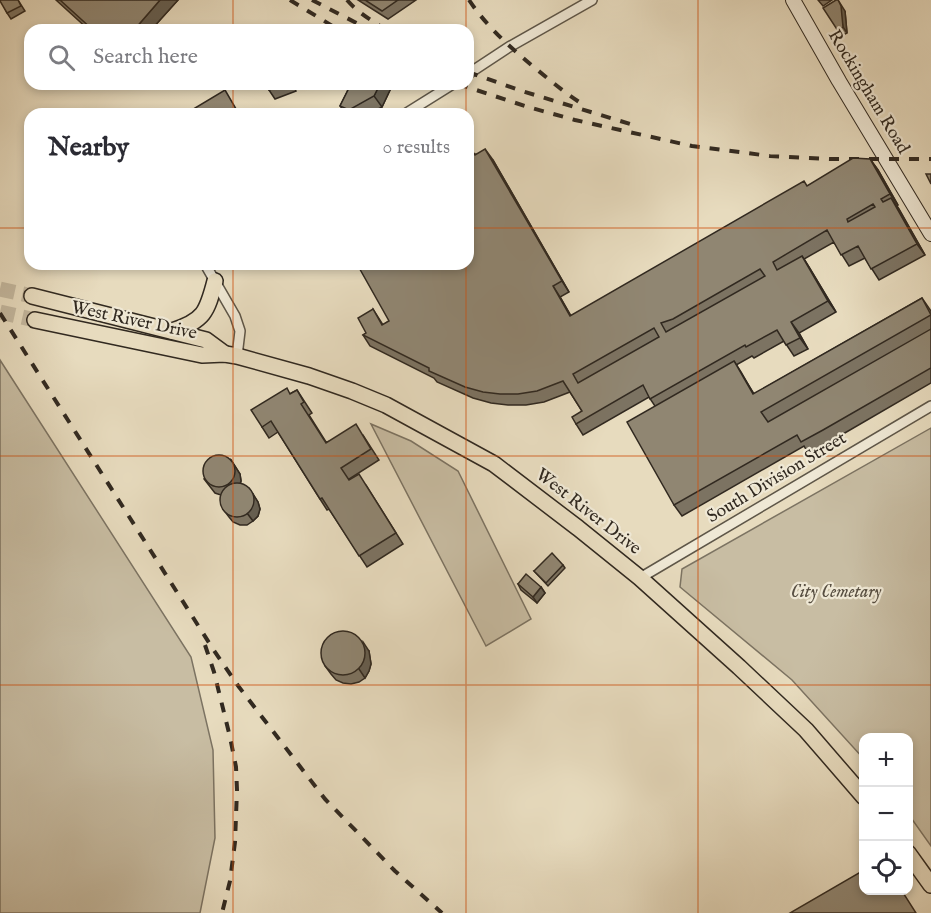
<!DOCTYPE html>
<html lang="en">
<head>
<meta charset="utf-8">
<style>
  body { margin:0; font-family:"IM FELL English",serif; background:#f7f7f7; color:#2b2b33 }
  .controls { position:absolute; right:18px; bottom:18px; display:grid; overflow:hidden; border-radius:12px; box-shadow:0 3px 9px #0003 }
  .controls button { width:54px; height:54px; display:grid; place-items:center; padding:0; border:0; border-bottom:2px solid #e1e1e2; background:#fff; color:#2b2b33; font:30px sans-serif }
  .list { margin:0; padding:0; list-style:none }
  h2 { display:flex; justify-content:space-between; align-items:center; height:78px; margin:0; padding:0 24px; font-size:26px }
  h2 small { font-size:20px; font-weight:400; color:#7c7c81 }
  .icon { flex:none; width:33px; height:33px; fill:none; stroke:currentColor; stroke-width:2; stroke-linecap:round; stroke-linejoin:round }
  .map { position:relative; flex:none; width:931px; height:913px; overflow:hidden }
  .search { position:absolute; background:#fff; box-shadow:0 3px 9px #0003; left:24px; top:24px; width:450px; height:66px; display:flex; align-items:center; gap:15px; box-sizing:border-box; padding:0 21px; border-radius:18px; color:#7c7c81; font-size:22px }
  .panel { position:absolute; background:#fff; box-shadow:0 3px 9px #0003; left:24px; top:108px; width:450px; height:162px; border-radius:18px }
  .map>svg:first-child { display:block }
  .green { fill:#c8bda3; stroke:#7c7362; stroke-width:1.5 }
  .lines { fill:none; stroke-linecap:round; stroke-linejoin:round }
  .primary-tunnel { stroke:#c3b79e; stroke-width:15; stroke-dasharray:15 8; stroke-linecap:butt }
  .street-casing { stroke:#5e5648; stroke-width:12 }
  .secondary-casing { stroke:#312920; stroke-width:16 }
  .primary-casing { stroke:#312920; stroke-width:18 }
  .street { stroke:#efe8d5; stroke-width:9 }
  .secondary { stroke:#efe8d5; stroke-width:14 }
  .primary { stroke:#e7dbbe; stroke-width:15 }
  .rail { stroke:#312920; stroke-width:4; stroke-dasharray:10 10; stroke-linecap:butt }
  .wall { fill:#7c7362; stroke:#312920; stroke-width:1.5 }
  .shaded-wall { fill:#655e50; stroke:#312920; stroke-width:1.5 }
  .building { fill:#908672; stroke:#312920; stroke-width:1.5; fill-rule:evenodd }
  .grid { fill:none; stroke:#cd520f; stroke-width:1.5; stroke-opacity:0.55 }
  .labels { text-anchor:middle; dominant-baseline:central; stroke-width:4.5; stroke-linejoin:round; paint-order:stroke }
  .street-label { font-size:18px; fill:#312920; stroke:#efe8d5 }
  .park-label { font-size:18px; font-style:italic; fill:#574e41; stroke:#efe8d5 }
</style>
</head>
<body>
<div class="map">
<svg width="931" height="913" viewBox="0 0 931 913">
  <rect width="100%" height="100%" fill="#e7dbbe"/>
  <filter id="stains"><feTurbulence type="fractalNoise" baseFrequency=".00333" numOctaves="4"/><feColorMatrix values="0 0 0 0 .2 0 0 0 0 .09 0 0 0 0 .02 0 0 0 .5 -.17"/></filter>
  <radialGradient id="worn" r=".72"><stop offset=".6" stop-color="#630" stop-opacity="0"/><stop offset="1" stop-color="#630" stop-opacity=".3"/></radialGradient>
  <g class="green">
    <polygon points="0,360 191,657 213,750 215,838 200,913 0,913"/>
    <polygon points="371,424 411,441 458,471 531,619 486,646"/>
    <polygon points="931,428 931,846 909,815 908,738 864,738 863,758 792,680 680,587 682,569"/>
  </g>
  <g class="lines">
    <g class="primary-tunnel">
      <polyline points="0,289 32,296"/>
      <polyline points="0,312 35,320"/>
    </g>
    <defs>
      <g id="street">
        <polyline points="468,74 509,47 592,0"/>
        <polyline points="405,114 453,84"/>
        <polyline points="205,264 235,316 240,331 237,356"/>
        <polyline points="640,578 931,406"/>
      </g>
      <polyline id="secondary" points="793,0 839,81 931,234"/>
      <g id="primary">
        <polyline points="32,296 206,340 225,354"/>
        <polyline points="35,320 202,355 225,354 237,356 309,376 352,391 386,405 494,464 578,528 640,578 739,667 806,730 864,797"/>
        <path d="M 172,331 C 204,321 207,312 215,281"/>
        <polyline points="908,853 931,885"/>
      </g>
    </defs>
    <use href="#street" class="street-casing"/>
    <use href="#secondary" class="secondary-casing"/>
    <use href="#primary" class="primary-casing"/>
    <use href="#street" class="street"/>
    <use href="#secondary" class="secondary"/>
    <use href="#primary" class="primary"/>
    <g class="rail">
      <polyline points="290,0 339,30"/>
      <polyline points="312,0 370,30"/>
      <path d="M 347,0 C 358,13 373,21 386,30"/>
      <path d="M 469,0 C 487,27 510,47 535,68 C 551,81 566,94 584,105"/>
      <polyline points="468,72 522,91 630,124"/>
      <polyline points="458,84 528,107 575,120 692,146 770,156 831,159 931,159"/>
      <polyline points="0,313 213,649 239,687 325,799 395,871 442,913"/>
      <polyline points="205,645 214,672 230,737 236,767 237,790 235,842 230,881 222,913"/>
    </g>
  </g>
  <g class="wall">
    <polygon points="1,0 18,0 25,11 11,19 7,13"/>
    <polygon points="56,0 178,0 151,30 89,30"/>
    <polygon points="358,0 416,0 388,19"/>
    <polygon points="818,0 832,0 823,6"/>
    <polygon points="845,11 847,33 841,36 838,31"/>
    <polygon points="266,84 293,84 296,91 275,99 269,90"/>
    <polygon points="338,84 390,84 392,86 382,107 369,114 346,114 340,106 348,90"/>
    <polygon points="475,154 493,160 569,292 560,297 571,316 808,186 870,159 878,170 898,205 897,206 925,255 879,280 865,258 849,266 834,242 804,259 836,312 799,333 808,349 794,356 784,341 754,358 752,356 736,365 754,394 922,298 931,311 931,383 831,441 808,453 804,446 682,516 674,505 655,406 649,397 583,435 576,424 582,411 570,392 544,402 526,405 508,405 491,403 473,398 437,382 434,378 370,346 363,335 366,333 373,309 383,325 468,264"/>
    <polygon points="297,390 312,413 309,415 326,442 363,435 379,460 349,479 366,485 403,544 367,567 329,509 327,510 320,499 278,432 269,438 262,427 291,393"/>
    <polygon points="231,460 240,474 241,481 240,484 249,488 258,502 260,509 258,516 253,521 247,525 240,525 233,522 229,517 223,509 221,495 215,493 204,479"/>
    <polygon points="563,565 565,568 548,586 534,571"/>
    <polygon points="518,584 541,587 545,593 537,603 521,590"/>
    <polygon points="369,651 371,664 369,671 365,678 359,682 351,684 343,683 336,680 331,674 325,666"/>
  </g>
  <g class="shaded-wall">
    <polygon points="160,0 178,0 151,30 134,30"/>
    <polygon points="838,0 845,11 847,33 843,27"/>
    <polygon points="380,84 390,84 392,86 382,107 374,96"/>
    <polygon points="485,149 493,160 569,292 562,281"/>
    <polygon points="870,159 878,170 898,205 890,194"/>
    <polygon points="891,198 899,209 925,255 917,244"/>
    <polygon points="802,256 809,267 836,312 828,301"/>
    <polygon points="553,286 560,297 577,327 570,316"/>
    <polygon points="791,322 799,333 808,349 800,338"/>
    <polygon points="734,361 741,372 760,405 753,394"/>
    <polygon points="231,460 240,474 241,481 239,488 234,493 228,484"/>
    <polygon points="253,494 258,502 260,509 258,516 253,521 247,513"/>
    <polygon points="541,587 545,593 537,603 533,597"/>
    <polygon points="363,642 369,651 371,664 369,671 365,678 359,669"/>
  </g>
  <g class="building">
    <polygon points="1,0 18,0 21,6 7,13 0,1"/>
    <polygon points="60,0 160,0 134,30 93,30"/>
    <polygon points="365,0 398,0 382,11"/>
    <polygon points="836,0 838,0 841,6 843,27 838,31 823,8"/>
    <polygon points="291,26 298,30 289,30"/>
    <polygon points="266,84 286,84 269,90"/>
    <polygon points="351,84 380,84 374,96 349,110 340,106"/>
    <polygon points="225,90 239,114 185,114"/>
    <path d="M 471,149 L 475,155 L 485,149 L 562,281 L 553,286 L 570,316 L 804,181 L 807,186 L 853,158 L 870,159 L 890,194 L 881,199 L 883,202 L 891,198 L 917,244 L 871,269 L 858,246 L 841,255 L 827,230 L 773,262 L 777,270 L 802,256 L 828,301 L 791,322 L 800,338 L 786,345 L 777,330 L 746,347 L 745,345 L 650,399 L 643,385 L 576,424 L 572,417 L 582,411 L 563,381 L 537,391 L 518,394 L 500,394 L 483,392 L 465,387 L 429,371 L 429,368 L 363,335 L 366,333 L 358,318 L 373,309 L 382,325 L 389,321 L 357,264 L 468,264 L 468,150 ZM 873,204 L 875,207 L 848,222 L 847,219 ZM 760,269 L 765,276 L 666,332 L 661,323 L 673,319 ZM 654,328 L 659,337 L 578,383 L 573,374 Z"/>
    <polygon points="926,174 931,174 931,184"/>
    <polygon points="922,298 931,315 761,412 768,422 931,329 931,368 823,430 801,442 797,435 674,505 627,422 734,361 753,394"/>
    <polygon points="287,388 290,394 297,390 304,402 301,404 326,443 356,424 371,449 341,468 349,480 359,474 396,533 359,556 322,498 320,499 271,421 262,427 251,410"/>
    <circle cx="219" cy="471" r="16"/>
    <circle cx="237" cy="500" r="17"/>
    <polygon points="552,553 563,565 546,583 534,571"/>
    <polygon points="526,574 541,587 533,597 518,584"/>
    <circle cx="343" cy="653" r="22"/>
    <polygon points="864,870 864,891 902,891 916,913 790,913"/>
  </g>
  <path class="grid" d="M 233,0 L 233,30M 466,0 L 466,30M 698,0 L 698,913M 233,84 L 233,114M 466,84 L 466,114M 0,228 L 30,228M 468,228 L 931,228M 233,264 L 233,913M 466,264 L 466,913M 0,456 L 931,456M 0,685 L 931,685"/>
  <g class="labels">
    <g class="street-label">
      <text transform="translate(868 92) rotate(59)">Rockingham Road</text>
      <text transform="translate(134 321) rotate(12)">West River Drive</text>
      <text transform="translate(777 478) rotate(-31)">South Division Street</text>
      <text transform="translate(588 512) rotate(38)">West River Drive</text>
    </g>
    <g class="park-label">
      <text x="836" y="592">City Cemetary</text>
    </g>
  </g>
  <rect width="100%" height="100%" filter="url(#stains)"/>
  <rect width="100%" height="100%" fill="url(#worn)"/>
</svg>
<div class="controls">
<button>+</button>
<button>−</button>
<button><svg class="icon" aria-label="locate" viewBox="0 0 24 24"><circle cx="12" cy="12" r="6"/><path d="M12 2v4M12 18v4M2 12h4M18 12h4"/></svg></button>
</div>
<div class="search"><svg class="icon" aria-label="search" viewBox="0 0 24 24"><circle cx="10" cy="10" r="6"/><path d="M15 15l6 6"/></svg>Search here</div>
<section class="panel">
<h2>Nearby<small>0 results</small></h2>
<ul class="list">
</ul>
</section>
</div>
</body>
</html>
